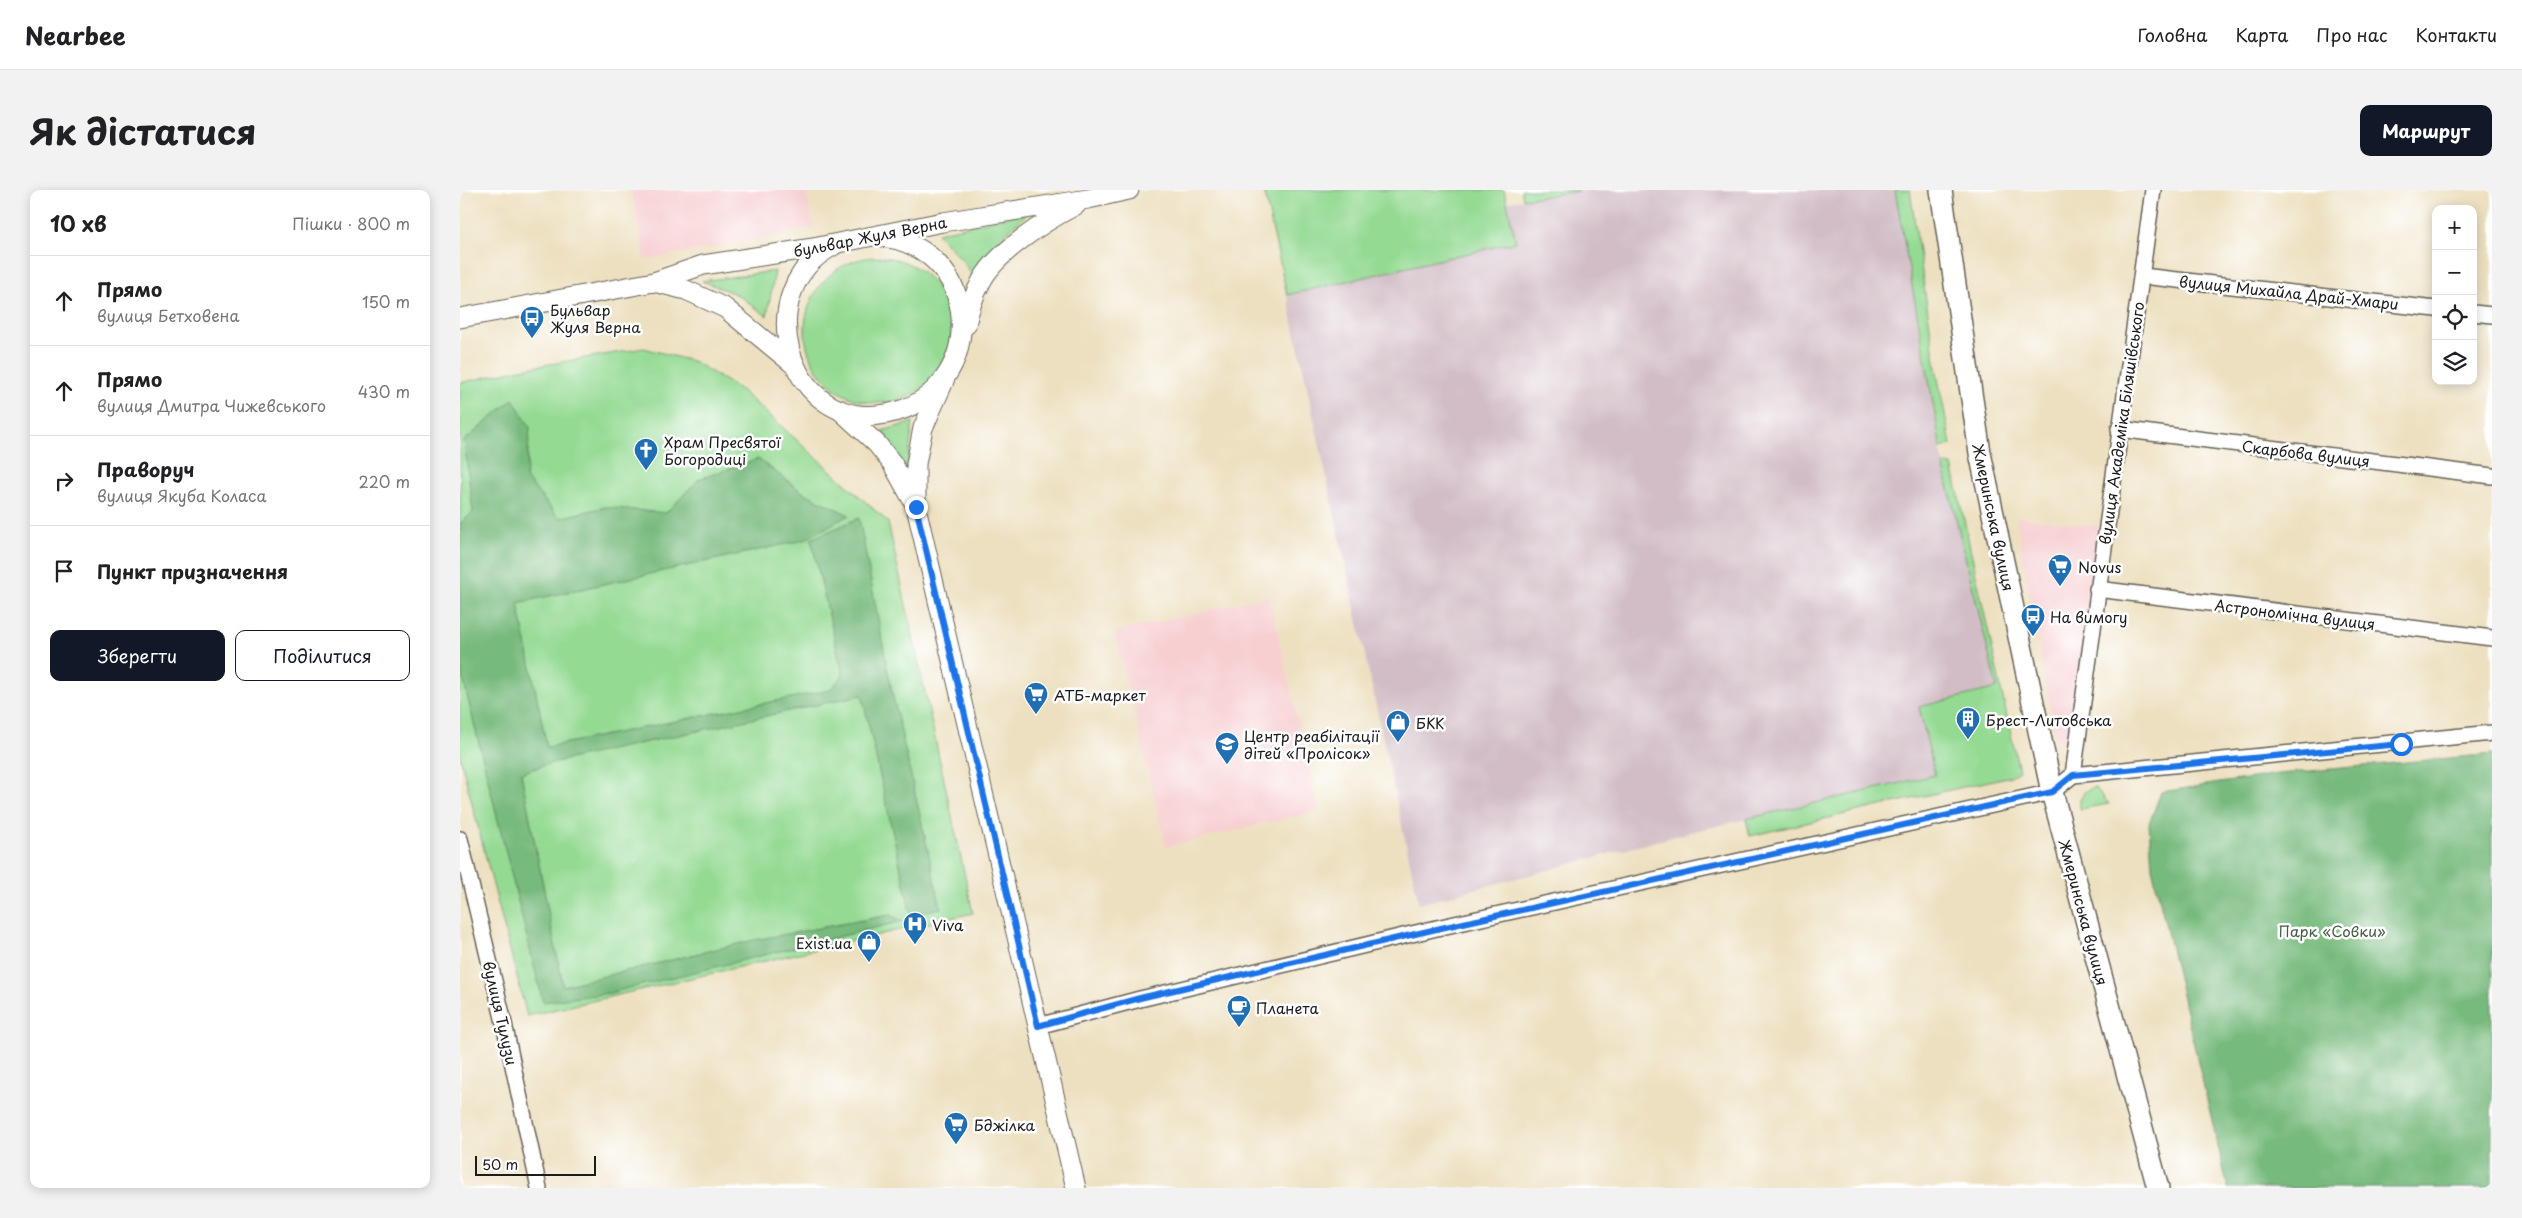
<!DOCTYPE html>
<html lang="uk">
<head>
<meta charset="utf-8">
<style>
  body { margin:0; font-family:"Playpen Sans",sans-serif; background:#f2f2f2; color:#202124 }
  .controls { position:absolute; right:15px; top:15px; display:grid; overflow:hidden; border-radius:10px; box-shadow:0 2px 12px #0003 }
  .controls button { width:45px; height:45px; display:grid; place-items:center; padding:0; border:0; border-bottom:1px solid #e0e0e0; background:#fff; color:#202124; font:25px sans-serif }
  .scale { position:absolute; left:15px; bottom:12px; width:121px; box-sizing:border-box; padding-left:5px; border:2px solid #1c1c1c; border-top:0; font-size:14px; line-height:18px; white-space:nowrap; color:#1c1c1c; -webkit-text-stroke:4px #fff; paint-order:stroke }
  .stop { position:absolute; width:15px; height:15px; margin:-11px; border:4px solid #1a73e8; border-radius:50%; background:#fff }
  .stop.end { background:#1a73e8; border-color:#fff; box-shadow:0 1px 5px #0008 }
  .list { margin:0; padding:0; list-style:none }
  h2 { display:flex; justify-content:space-between; align-items:center; height:65px; margin:0; padding:0 20px; font-size:21px }
  h2 small { font-size:16px; font-weight:400; color:#757577 }
  .list li { display:grid; grid-template-columns:32px 1fr auto; gap:15px; align-items:center; box-sizing:border-box; height:90px; padding:0 20px; border-top:1px solid #e0e0e0 }
  .list b { display:block; font-size:19px; white-space:nowrap }
  .list p { margin:0; font-size:16px; white-space:nowrap; color:#757577 }
  .list em { font-size:16px; font-style:normal; color:#757577 }
  .actions { display:flex; gap:10px; padding:15px 20px }
  .actions a { flex:1; padding:11px 0; border:1px solid #111827; border-radius:10px; text-align:center; font-size:18px; color:#111827 }
  .actions .main { background:#111827; color:#fff }
  .icon { flex:none; width:28px; height:28px; fill:none; stroke:currentColor; stroke-width:2; stroke-linecap:round; stroke-linejoin:round }
  .map { position:relative; flex:none; width:2032px; height:998px; overflow:hidden; border-radius:10px }
  header { display:flex; align-items:center; gap:30px; box-sizing:border-box; height:70px; padding:0 25px; background:#fff; border-bottom:1px solid #e0e0e0 }
  header strong { font-size:24px }
  nav { display:flex; gap:28px; margin-inline-start:auto; font-size:18px }
  .intro { display:flex; align-items:center; justify-content:space-between; box-sizing:border-box; height:120px; padding:0 30px }
  h1 { margin:0; font-size:35px }
  .button { padding:12px 22px; border-radius:10px; background:#111827; color:#fff; font-size:18px; font-weight:700 }
  main { display:flex; gap:30px; padding:0 30px }
  aside { flex:1; background:#fff; border-radius:10px; box-shadow:0 2px 12px #0003 }
  .map>svg:first-child { display:block }
  .built { fill:#f7cfd1 }
  .industrial { fill:#d2bdc6 }
  .green { fill:#94da93; stroke:#587b58 }
  .forest { fill:#77ba7d; stroke:#4a6b4c }
  .lines { fill:none; stroke-linecap:round; stroke-linejoin:round }
  .minor-casing { stroke:#656155; stroke-width:18 }
  .tertiary-casing { stroke:#656155; stroke-width:21 }
  .secondary-casing { stroke:#656155; stroke-width:24 }
  .minor { stroke:#fff; stroke-width:15 }
  .tertiary { stroke:#fff; stroke-width:19 }
  .secondary { stroke:#fff; stroke-width:21 }
  .route { stroke:#1a73e8; stroke-width:6 }
  .labels { text-anchor:middle; dominant-baseline:central; stroke-width:5; stroke-linejoin:round; paint-order:stroke }
  .street-label { font-size:15px; fill:#1c1c1c; stroke:#fff }
  .poi-label { font-size:15px; fill:#1c1c1c; stroke:#fff; text-anchor:start }
  .park-label { font-size:15px; fill:#465e46; stroke:#fff }
</style>
</head>
<body>
<header>
<strong>Nearbee</strong>
<nav><a>Головна</a><a>Карта</a><a>Про нас</a><a>Контакти</a></nav>
</header>
<div class="intro"><h1>Як дістатися</h1><a class="button">Маршрут</a></div>
<main>
<aside>
<h2>10 хв<small>Пішки · 800 m</small></h2>
<ul class="list">
<li><svg class="icon" aria-label="ahead" viewBox="0 0 24 24"><path d="M12 20V5M6 11l6-6 6 6"/></svg><div><b>Прямо</b><p>вулиця Бетховена</p></div><em>150 m</em></li>
<li><svg class="icon" aria-label="ahead" viewBox="0 0 24 24"><path d="M12 20V5M6 11l6-6 6 6"/></svg><div><b>Прямо</b><p>вулиця Дмитра Чижевського</p></div><em>430 m</em></li>
<li><svg class="icon" aria-label="right" viewBox="0 0 24 24"><path d="M7 20v-9h11M14 6l5 5-5 5"/></svg><div><b>Праворуч</b><p>вулиця Якуба Коласа</p></div><em>220 m</em></li>
<li><svg class="icon" aria-label="arrive" viewBox="0 0 24 24"><path d="M6 21V4h12l-3 4 3 4H6"/></svg><div><b>Пункт призначення</b></div></li>
</ul>
<div class="actions"><a class="main">Зберегти</a><a>Поділитися</a></div>
</aside>
<div class="map">
<svg width="2032" height="998" viewBox="0 0 2032 998">
  <rect width="100%" height="100%" fill="#fff"/>
  <filter id="ink" filterUnits="userSpaceOnUse"><feTurbulence type="fractalNoise" baseFrequency=".02" numOctaves="2"/><feDisplacementMap in="SourceGraphic" scale="10" xChannelSelector="R" yChannelSelector="G"/><feConvolveMatrix kernelMatrix="1 2 1 2 8 2 1 2 1" color-interpolation-filters="sRGB"/></filter>
  <filter id="wash" filterUnits="userSpaceOnUse"><feTurbulence type="fractalNoise" baseFrequency=".0096" numOctaves="4" result="noise"/><feDisplacementMap in="SourceGraphic" scale="20" xChannelSelector="R" yChannelSelector="G"/><feGaussianBlur stdDeviation="1.12" result="paint"/><feColorMatrix in="noise" values="0 0 0 0 0 0 0 0 0 0 0 0 0 0 0 0 0 1.4 0 .05"/><feComposite in="paint" operator="in"/></filter>
  <g filter="url(#wash)">
    <rect width="100%" height="100%" fill="#ede0c0"/>
    <g class="built">
      <polygon points="171,0 346,0 354,38 185,70"/>
      <polygon points="1556,327 1639,336 1611,551 1595,549"/>
      <polygon points="809,406 859,621 706,657 655,442"/>
    </g>
    <polygon class="industrial" points="1130,0 1435,0 1482,267 1537,498 1459,517 1475,585 1231,642 959,714 827,105 1056,52 1047,12"/>
    <g class="green">
      <polygon points="811,0 1044,0 1056,52 827,105 804,1"/>
      <polygon points="1061,0 1119,0 1120,1 1063,9"/>
      <polygon points="1435,0 1450,0 1476,178 1491,255 1481,258"/>
      <polygon points="569,22 542,47 513,88 503,71 477,43"/>
      <circle cx="418" cy="140" r="73"/>
      <polygon points="315,81 307,126 278,105 242,91"/>
      <polygon points="184,158 235,172 282,201 428,332 513,723 67,826 0,567 0,193 61,179"/>
      <polygon points="453,232 447,279 422,241"/>
      <polygon points="1483,274 1492,275 1559,581 1551,586 1290,646 1286,629 1475,585 1459,517 1537,498"/>
      <polygon points="1635,597 1649,614 1620,619 1620,610 1625,601"/>
    </g>
    <g class="forest">
      <polygon points="53,209 70,237 66,288 99,328 145,317 206,323 239,289 298,269 344,303 389,325 344,350 58,413 87,557 370,500 383,485 351,349 399,328 432,502 481,718 451,725 402,505 91,573 61,583 103,796 294,750 430,725 443,731 149,803 83,812 0,477 0,334 13,322 4,251"/>
      <polygon points="2032,564 2032,998 1768,998 1692,678 1689,634 1701,602 1818,584"/>
    </g>
  </g>
  <g filter="url(#ink)">
    <g class="lines">
      <defs>
        <g id="minor">
          <polyline points="1682,86 1976,119"/>
          <polyline points="2013,123 2032,125"/>
          <polyline points="1659,239 2032,286"/>
          <polyline points="1637,399 2032,448"/>
          <polyline points="1613,585 1693,0"/>
          <polyline points="0,649 42,824 79,998"/>
          <polyline points="578,836 680,809 981,737 1592,602 1613,585 2032,543"/>
        </g>
        <g id="tertiary">
          <path d="M 373,56 C 290,99 326,235 419,225 C 527,212 529,61 423,47"/>
          <polyline points="194,92 226,100 265,118 333,174"/>
          <polyline points="0,128 194,92 243,75 353,58 483,32 628,9 669,0"/>
          <path d="M 506,135 C 509,120 514,105 521,92 C 536,62 587,30 616,15"/>
          <polyline points="484,191 463,238 456,274 456,317 616,998"/>
          <polyline points="379,219 417,254 432,273 455,314"/>
        </g>
        <polyline id="secondary" points="1481,0 1520,263 1592,602 1698,998"/>
      </defs>
      <use href="#minor" class="minor-casing"/>
      <use href="#tertiary" class="tertiary-casing"/>
      <use href="#secondary" class="secondary-casing"/>
      <use href="#minor" class="minor"/>
      <use href="#tertiary" class="tertiary"/>
      <use href="#secondary" class="secondary"/>
    </g>
  </g>
  <g class="lines" filter="url(#ink)">
    <polyline class="route" points="456,317 578,836 680,808 981,738 1592,602 1613,585 1941,554"/>
  </g>
  <defs>
    <symbol id="bus-pin" viewBox="-11 -11 22 30"><path d="M0 17L-7.5 6A9.5 9.5 0 1 1 7.5 6Z" fill="#1f6fb2" stroke="#fff"/><path d="M-5-6H5V4H4V6H2V4H-2V6H-4V4H-5ZM-3.5-4V0h7V-4ZM-3.5 1.2v1.5H-2V1.2ZM2 1.2v1.5H3.5V1.2Z" fill="#fff"/></symbol>
    <symbol id="church-pin" viewBox="-11 -11 22 30"><path d="M0 17L-7.5 6A9.5 9.5 0 1 1 7.5 6Z" fill="#1f6fb2" stroke="#fff"/><path d="M-1.2-6h2.4v3.5h3.3v2.4h-3.3V6h-2.4V-.1h-3.3v-2.4h3.3Z" fill="#fff"/></symbol>
    <symbol id="supermarket-pin" viewBox="-11 -11 22 30"><path d="M0 17L-7.5 6A9.5 9.5 0 1 1 7.5 6Z" fill="#1f6fb2" stroke="#fff"/><path d="M-6-5.5h2.5l.6 2H6L4.5 2H-2.5L-4.4-4H-6ZM-1.5 3.2a1.3 1.3 0 1 0 .1 0ZM3 3.2a1.3 1.3 0 1 0 .1 0Z" fill="#fff"/></symbol>
    <symbol id="building-pin" viewBox="-11 -11 22 30"><path d="M0 17L-7.5 6A9.5 9.5 0 1 1 7.5 6Z" fill="#1f6fb2" stroke="#fff"/><path d="M-4-6H4V6H1V3H-1V6H-4ZM-2.5-4.3h1.7v1.8h-1.7ZM.8-4.3h1.7v1.8H.8ZM-2.5-1h1.7V.8h-1.7ZM.8-1h1.7V.8H.8Z" fill="#fff"/></symbol>
    <symbol id="shop-pin" viewBox="-11 -11 22 30"><path d="M0 17L-7.5 6A9.5 9.5 0 1 1 7.5 6Z" fill="#1f6fb2" stroke="#fff"/><path d="M-5-2.5h2.3a2.7 3.5 0 0 1 5.4 0H5L5.5 6h-11ZM-1.5-2.5h3a1.5 2.3 0 0 0-3 0Z" fill="#fff"/></symbol>
    <symbol id="school-pin" viewBox="-11 -11 22 30"><path d="M0 17L-7.5 6A9.5 9.5 0 1 1 7.5 6Z" fill="#1f6fb2" stroke="#fff"/><path d="M0-5L7-2L0 1L-7-2ZM-4 1L0 2.5L4 1V4Q0 6-4 4Z" fill="#fff"/></symbol>
    <symbol id="hospital-pin" viewBox="-11 -11 22 30"><path d="M0 17L-7.5 6A9.5 9.5 0 1 1 7.5 6Z" fill="#1f6fb2" stroke="#fff"/><path d="M-5-5h3v3.5h4V-5h3V5h-3V1.5h-4V5h-3Z" fill="#fff"/></symbol>
    <symbol id="cafe-pin" viewBox="-11 -11 22 30"><path d="M0 17L-7.5 6A9.5 9.5 0 1 1 7.5 6Z" fill="#1f6fb2" stroke="#fff"/><path d="M-5.5-4.5H6V0H3Q3 3.5 0 3.5H-2.5Q-5.5 3.5-5.5 0ZM3-3.2v2h1.7v-2ZM-6 4.5H4V6H-6Z" fill="#fff"/></symbol>
  </defs>
  <g fill-rule="evenodd">
    <use href="#bus-pin" x="58" y="114" width="28" height="38"/>
    <use href="#church-pin" x="172" y="246" width="28" height="38"/>
    <use href="#supermarket-pin" x="1586" y="362" width="28" height="38"/>
    <use href="#bus-pin" x="1559" y="412" width="28" height="38"/>
    <use href="#supermarket-pin" x="562" y="490" width="28" height="38"/>
    <use href="#building-pin" x="1494" y="515" width="28" height="38"/>
    <use href="#shop-pin" x="924" y="518" width="28" height="38"/>
    <use href="#school-pin" x="753" y="540" width="28" height="38"/>
    <use href="#hospital-pin" x="441" y="720" width="28" height="38"/>
    <use href="#shop-pin" x="395" y="738" width="28" height="38"/>
    <use href="#cafe-pin" x="765" y="803" width="28" height="38"/>
    <use href="#supermarket-pin" x="482" y="920" width="28" height="38"/>
  </g>
  <g class="labels">
    <g class="street-label">
      <text transform="translate(410 46) rotate(-11)">бульвар Жуля Верна</text>
      <text transform="translate(1829 102) rotate(6)">вулиця Михайла Драй-Хмари</text>
      <text transform="translate(1661 233) rotate(-82)">вулиця Академіка Біляшівського</text>
      <text transform="translate(1846 263) rotate(7)">Скарбова вулиця</text>
      <text transform="translate(1534 327) rotate(78)">Жмеринська вулиця</text>
      <text transform="translate(1835 424) rotate(7)">Астрономічна вулиця</text>
      <text transform="translate(1624 722) rotate(75)">Жмеринська вулиця</text>
      <text transform="translate(41 823) rotate(77)">вулиця Тулузи</text>
    </g>
    <g class="poi-label">
      <text x="90" y="119">Бульвар<tspan x="90" dy="17">Жуля Верна</tspan></text>
      <text x="204" y="251">Храм Пресвятої<tspan x="204" dy="17">Богородиці</tspan></text>
      <text x="1618" y="376">Novus</text>
      <text x="1590" y="426">На вимогу</text>
      <text x="594" y="504">АТБ-маркет</text>
      <text x="1526" y="529">Брест-Литовська</text>
      <text x="956" y="532">БКК</text>
      <text x="784" y="545">Центр реабілітації<tspan x="784" dy="17">дітей «Пролісок»</tspan></text>
      <text x="472" y="734">Viva</text>
      <text x="392" y="752" text-anchor="end">Exist.ua</text>
      <text x="796" y="817">Планета</text>
      <text x="514" y="934">Бджілка</text>
    </g>
    <g class="park-label">
      <text x="1872" y="740">Парк «Совки»</text>
    </g>
  </g>
</svg>
<div class="controls">
<button>+</button>
<button>−</button>
<button><svg class="icon" aria-label="locate" viewBox="0 0 24 24"><circle cx="12" cy="12" r="6"/><path d="M12 2v4M12 18v4M2 12h4M18 12h4"/></svg></button>
<button><svg class="icon" aria-label="layers" viewBox="0 0 24 24"><path d="M12 4l9 5-9 5-9-5zM3 14l9 5 9-5"/></svg></button>
</div>
<div class="scale">50 m</div>
<div class="stop" style="left:1941px;top:554px"></div>
<div class="stop end" style="left:456px;top:317px"></div>
</div>
</main>
</body>
</html>
